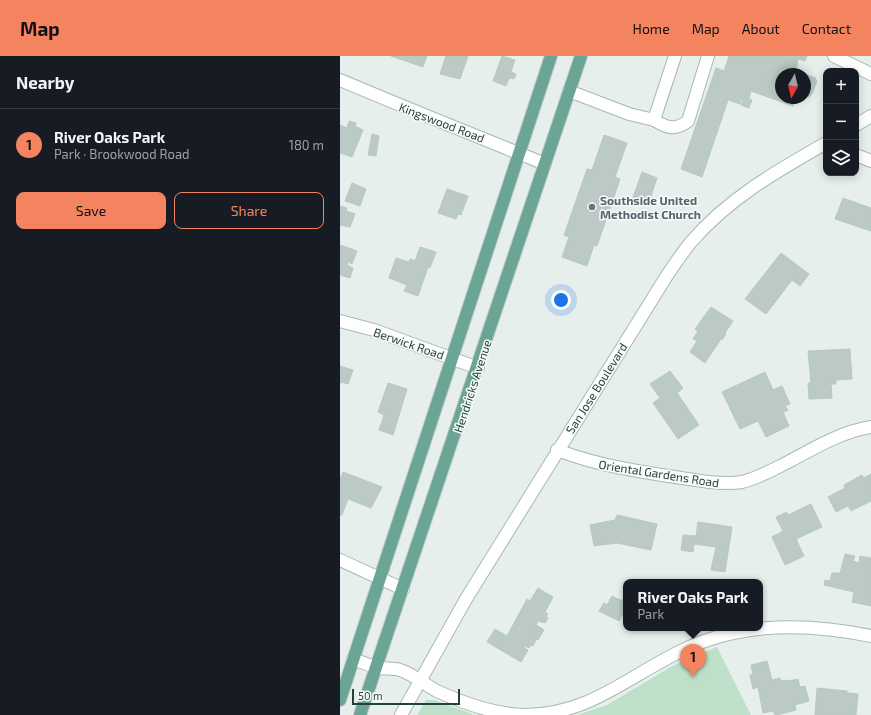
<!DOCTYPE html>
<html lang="en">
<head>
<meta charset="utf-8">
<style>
  body { margin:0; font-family:"Exo 2",sans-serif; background:#20242c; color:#f1f3f6 }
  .controls { position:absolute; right:12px; top:12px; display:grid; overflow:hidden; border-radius:8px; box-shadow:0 2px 10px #0003 }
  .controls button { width:36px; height:36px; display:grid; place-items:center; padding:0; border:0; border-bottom:1px solid #363941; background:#171b24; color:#f1f3f6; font:20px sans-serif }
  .compass { position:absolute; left:435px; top:12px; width:36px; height:36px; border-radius:50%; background:#171b24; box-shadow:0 2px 10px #0003; rotate:188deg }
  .scale { position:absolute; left:12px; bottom:10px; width:108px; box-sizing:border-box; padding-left:4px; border:2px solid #24423a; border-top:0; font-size:11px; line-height:14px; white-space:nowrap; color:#24423a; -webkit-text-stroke:3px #f7fbf9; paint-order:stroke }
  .you { position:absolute; left:221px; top:244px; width:14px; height:14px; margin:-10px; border:3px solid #fff; border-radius:50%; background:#1a73e8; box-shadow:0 0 0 6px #1a73e833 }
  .badge { display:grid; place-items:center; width:26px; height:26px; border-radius:50%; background:#f4845f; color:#111; font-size:13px; font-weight:700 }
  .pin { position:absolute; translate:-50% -33px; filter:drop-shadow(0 1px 2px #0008) }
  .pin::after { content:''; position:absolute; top:21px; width:14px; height:12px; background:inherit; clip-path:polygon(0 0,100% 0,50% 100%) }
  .popup { position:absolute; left:283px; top:523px; width:140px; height:52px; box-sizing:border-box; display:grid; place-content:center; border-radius:8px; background:#171b24; filter:drop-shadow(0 1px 3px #0005); font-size:13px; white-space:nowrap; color:#9ea1a6 }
  .popup b { font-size:15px; color:#f1f3f6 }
  .popup::after { content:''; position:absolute; left:50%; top:100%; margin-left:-8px; border:8px solid transparent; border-top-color:#171b24 }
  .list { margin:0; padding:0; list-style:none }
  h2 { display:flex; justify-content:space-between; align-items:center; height:52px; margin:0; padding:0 16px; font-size:17px }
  h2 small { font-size:13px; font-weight:400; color:#9ea1a6 }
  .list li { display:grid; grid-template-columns:26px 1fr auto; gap:12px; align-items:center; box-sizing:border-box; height:72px; padding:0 16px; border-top:1px solid #363941 }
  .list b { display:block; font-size:15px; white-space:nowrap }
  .list p { margin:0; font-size:13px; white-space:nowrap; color:#9ea1a6 }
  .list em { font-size:13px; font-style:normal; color:#9ea1a6 }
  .actions { display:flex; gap:8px; padding:12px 16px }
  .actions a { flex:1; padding:9px 0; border:1px solid #f4845f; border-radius:8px; text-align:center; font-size:14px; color:#f4845f }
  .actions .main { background:#f4845f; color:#111 }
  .icon { flex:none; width:22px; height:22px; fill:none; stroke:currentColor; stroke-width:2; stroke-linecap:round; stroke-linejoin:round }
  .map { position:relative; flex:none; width:531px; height:659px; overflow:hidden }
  header { display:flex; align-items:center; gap:24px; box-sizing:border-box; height:56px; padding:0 20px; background:#f4845f; color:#111 }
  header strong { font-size:19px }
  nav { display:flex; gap:22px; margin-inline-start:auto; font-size:14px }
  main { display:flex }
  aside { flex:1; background:#171b24 }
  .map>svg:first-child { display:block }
  .green { fill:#bfe0c8 }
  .building { fill:#bbcac4; stroke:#b8c9c2 }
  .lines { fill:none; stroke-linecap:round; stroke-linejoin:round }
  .minor-casing { stroke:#a8b8b2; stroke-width:14 }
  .major-casing { stroke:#c2cac8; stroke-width:14 }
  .minor { stroke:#fff; stroke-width:12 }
  .major { stroke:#6aa596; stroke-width:12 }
  .worship-dot { fill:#6b7280; stroke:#f7fbf9; stroke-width:1.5 }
  .labels { text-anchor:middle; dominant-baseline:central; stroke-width:3; stroke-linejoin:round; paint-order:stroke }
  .street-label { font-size:12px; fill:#24423a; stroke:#f7fbf9 }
  .worship-label { font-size:12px; font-weight:bold; fill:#5b616d; stroke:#f7fbf9; text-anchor:start }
</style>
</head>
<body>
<header>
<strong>Map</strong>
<nav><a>Home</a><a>Map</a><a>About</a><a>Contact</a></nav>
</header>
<main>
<aside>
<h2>Nearby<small></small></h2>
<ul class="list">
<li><span class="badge">1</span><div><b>River Oaks Park</b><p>Park · Brookwood Road</p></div><em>180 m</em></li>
</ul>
<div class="actions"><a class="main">Save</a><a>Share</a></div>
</aside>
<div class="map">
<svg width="531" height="659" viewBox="0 0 531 659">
  <rect width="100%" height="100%" fill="#e6efeb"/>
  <g class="green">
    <polygon points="377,591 411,659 237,659 267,649 334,609"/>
    <polygon points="86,644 94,644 135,659 77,659"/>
  </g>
  <g class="building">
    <polygon points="51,0 87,0 83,11"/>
    <polygon points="106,0 128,0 120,23 100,18"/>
    <polygon points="162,0 175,4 171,16 176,18 174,23 169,22 166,30 153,25"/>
    <polygon points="389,0 467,0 465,5 458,3 456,15 476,22 475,24 477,25 472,38 469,41 465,40 465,18 441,18 441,42 456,42 453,50 411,35 409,43 412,44 409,52 401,49 403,43 401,42 400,48 388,44 362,121 341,113 376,12 384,15"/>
    <polygon points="9,65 16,67 15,70 23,74 12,101 0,97 0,69 7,72"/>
    <polygon points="32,78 39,80 36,100 28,99"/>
    <polygon points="264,79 287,87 275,121 280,123 257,190 254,189 247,210 222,201 229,181 224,179 247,113 252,114"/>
    <polygon points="302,116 317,122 308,149 292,144"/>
    <polygon points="12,127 26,133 20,150 5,145"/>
    <polygon points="107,133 128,140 121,159 118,158 116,163 98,157"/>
    <polygon points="503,142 531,152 531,175 495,163"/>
    <polygon points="0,150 7,152 6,155 15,158 10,171 0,169"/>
    <polygon points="0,189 17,195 12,208 8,206 7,209 13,212 10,222 0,219"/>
    <polygon points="80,191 96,196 90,212 88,211 78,240 64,235 67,229 49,222 56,202 69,206 70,203 75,205"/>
    <polygon points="441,197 469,218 460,230 452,224 426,258 405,243"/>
    <polygon points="371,251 393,265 385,277 386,278 382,284 381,283 365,307 350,296 357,285 353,283 358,275 355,273"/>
    <polygon points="510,293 512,323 496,324 496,328 491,328 492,342 469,343 468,327 471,327 468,295"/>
    <polygon points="0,310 13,314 8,328 1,326 0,328"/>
    <polygon points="330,315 343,332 337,337 359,369 338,383 313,347 320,342 310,328"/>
    <polygon points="425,316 433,334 442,330 450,348 445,350 448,354 443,356 449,370 426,381 418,365 400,373 382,336"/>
    <polygon points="48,327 67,333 53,379 39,374 44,359 38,356"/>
    <polygon points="3,416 42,431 31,452 8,443 2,459 0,459 0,423"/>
    <polygon points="531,418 531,445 511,455 508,450 496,456 488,441 505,432 504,429 522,419 524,422"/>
    <polygon points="471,448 482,471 456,483 464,500 445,509 432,481 443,475 436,461 447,456 448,459"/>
    <polygon points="277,459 317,468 311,494 277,487 254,490 250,469 275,464"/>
    <polygon points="358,466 392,471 385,516 371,514 376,491 354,488 353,496 341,494 343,479 356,480"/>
    <polygon points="505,498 515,500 513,505 519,507 520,500 531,502 531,550 512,546 514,536 484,529 485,524 490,525 492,517 500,517"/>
    <polygon points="198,532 213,541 205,556 208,558 206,560 208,562 205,567 198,565 196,569 204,574 198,584 193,582 196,584 193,590 191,589 189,592 185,590 184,592 188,594 181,606 147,586 155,573 167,580 187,543 190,545"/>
    <polygon points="286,537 286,571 285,571 285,561 282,559 279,565 259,555 264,547 267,549 272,540 282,545"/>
    <polygon points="427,605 432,624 440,622 441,625 448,624 449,625 458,623 460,631 465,630 469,645 455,649 456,654 437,659 435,659 433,655 423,657 418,631 413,633 410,619 413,618 411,609"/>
    <polygon points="477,632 507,635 507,637 518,638 516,659 475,659"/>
  </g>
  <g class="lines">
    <defs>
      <g id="minor">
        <polyline points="494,0 531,18"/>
        <path d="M 0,24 C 68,53 137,80 205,108"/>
        <polyline points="229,35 289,58 314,64 335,0"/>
        <path d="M 314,64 C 327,72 335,75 348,65 L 368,0"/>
        <polyline points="516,69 531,60"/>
        <polyline points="516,99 531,105"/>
        <polyline points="0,265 34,274 138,312"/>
        <path d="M 217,394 C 267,413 316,418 369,426 C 380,427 391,428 402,426 C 419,422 434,413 450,405 C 476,391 501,376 531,371"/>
        <polyline points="0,504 63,533"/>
        <path d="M 13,603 C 22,606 30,610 39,612 C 46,613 54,612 60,614 C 73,618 85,629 97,635 C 123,647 155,658 184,659 C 248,659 286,622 339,596 C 398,566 468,567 531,580"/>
        <path d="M 61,659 L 126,543 L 326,221 C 334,209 342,197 351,186 C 389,142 437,115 486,87"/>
      </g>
      <g id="major">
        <polyline points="0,644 211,0"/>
        <polyline points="20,659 241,0"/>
      </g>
    </defs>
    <use href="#minor" class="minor-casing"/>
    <use href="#major" class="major-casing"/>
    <use href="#minor" class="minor"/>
    <use href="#major" class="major"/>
  </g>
  <circle class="worship-dot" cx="252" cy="151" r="4"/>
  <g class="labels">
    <g class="street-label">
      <text transform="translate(102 66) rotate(21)">Kingswood Road</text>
      <text transform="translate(69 287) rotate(19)">Berwick Road</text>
      <text transform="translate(132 330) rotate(-72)">Hendricks Avenue</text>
      <text transform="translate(256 332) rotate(-58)">San Jose Boulevard</text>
      <text transform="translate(319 417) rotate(9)">Oriental Gardens Road</text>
    </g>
    <g class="worship-label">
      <text x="260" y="144">Southside United<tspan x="260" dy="14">Methodist Church</tspan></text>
    </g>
  </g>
</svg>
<div class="controls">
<button>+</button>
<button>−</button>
<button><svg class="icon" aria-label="layers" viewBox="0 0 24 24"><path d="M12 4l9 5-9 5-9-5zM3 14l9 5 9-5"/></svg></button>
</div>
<svg class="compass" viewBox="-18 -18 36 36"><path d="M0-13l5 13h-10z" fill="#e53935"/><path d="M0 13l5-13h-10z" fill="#9ea1a6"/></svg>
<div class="scale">50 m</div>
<div class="you"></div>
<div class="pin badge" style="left:353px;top:621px">1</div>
<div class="popup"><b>River Oaks Park</b>Park</div>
</div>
</main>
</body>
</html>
